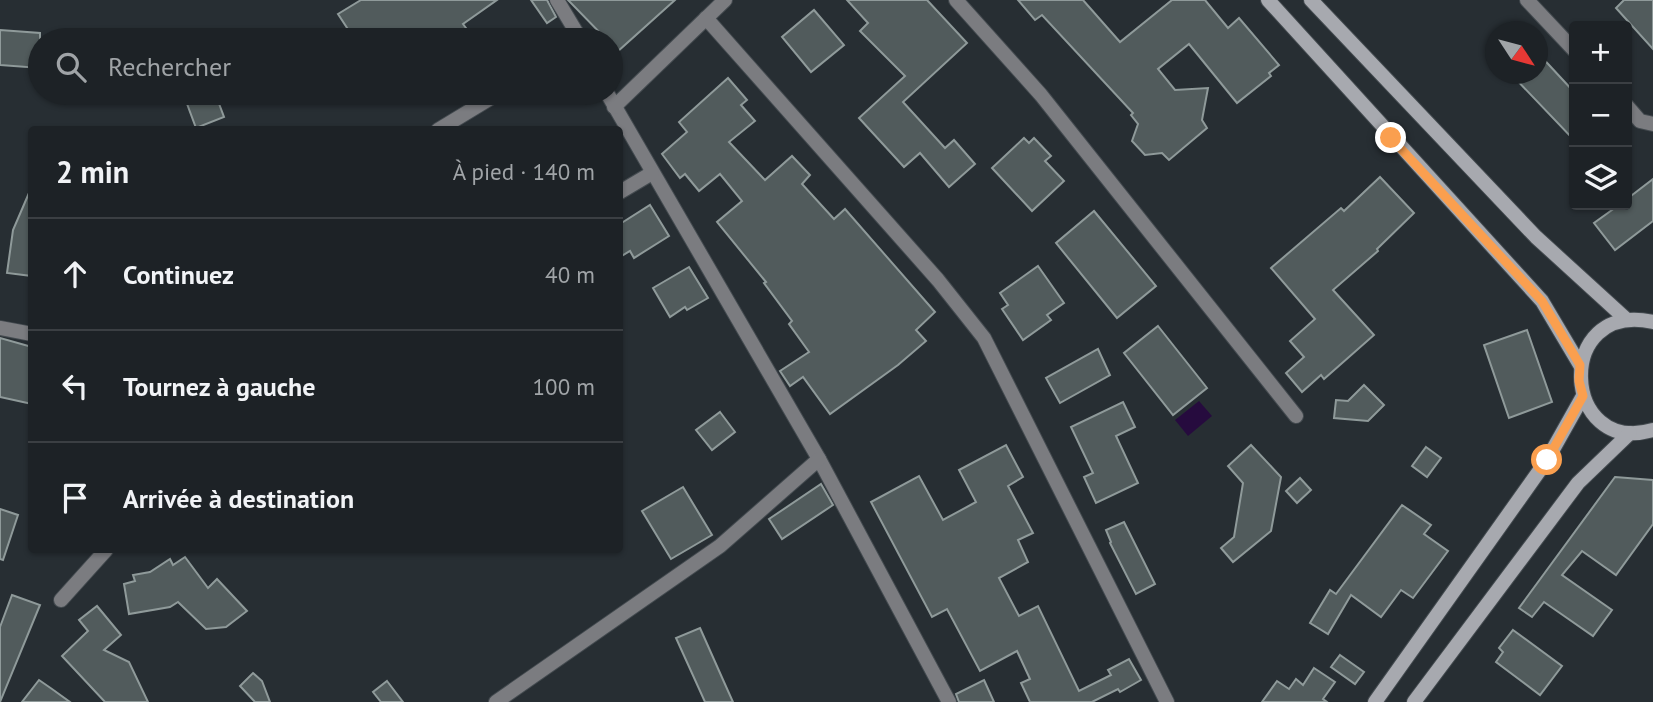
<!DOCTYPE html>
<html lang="fr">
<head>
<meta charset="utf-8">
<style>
  body { margin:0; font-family:"PT Sans",sans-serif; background:#2a2f32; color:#f1f3f6 }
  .controls { position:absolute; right:21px; top:21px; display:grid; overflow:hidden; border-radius:7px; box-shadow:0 2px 5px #0004 }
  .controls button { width:63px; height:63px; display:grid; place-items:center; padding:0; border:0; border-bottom:2px solid #3b3f43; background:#1d2226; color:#f1f3f6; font:35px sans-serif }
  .compass { position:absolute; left:1485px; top:21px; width:63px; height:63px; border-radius:50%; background:#1d2226; box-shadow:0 2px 5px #0004; rotate:126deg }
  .stop { position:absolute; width:21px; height:21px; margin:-16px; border:5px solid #fa9f4f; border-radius:50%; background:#fff }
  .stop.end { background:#fa9f4f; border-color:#fff; box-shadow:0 2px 7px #0008 }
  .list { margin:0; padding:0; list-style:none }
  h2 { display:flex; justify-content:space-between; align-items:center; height:91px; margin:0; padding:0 28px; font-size:30px }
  h2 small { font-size:23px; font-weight:400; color:#a0a4a7 }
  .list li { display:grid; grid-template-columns:46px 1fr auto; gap:21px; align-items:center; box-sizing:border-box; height:112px; padding:0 28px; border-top:2px solid #3b3f43 }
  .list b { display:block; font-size:26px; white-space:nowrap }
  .list em { font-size:23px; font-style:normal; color:#a0a4a7 }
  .icon { flex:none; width:38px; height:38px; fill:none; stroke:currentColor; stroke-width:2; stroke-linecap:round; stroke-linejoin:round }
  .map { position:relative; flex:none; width:1653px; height:702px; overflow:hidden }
  .search { position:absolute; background:#1d2226; box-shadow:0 2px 5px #0004; left:28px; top:28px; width:595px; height:77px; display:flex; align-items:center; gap:18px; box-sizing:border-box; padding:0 24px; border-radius:38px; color:#a0a4a7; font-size:26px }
  .panel { position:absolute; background:#1d2226; box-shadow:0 2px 5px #0004; left:28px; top:126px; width:595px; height:427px; border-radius:7px }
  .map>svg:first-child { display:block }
  .water { fill:#260b3e }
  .building { fill:#515b5c; stroke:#8f9a9a; stroke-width:2 }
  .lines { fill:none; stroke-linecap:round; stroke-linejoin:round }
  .street-casing { stroke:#434a4f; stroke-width:16 }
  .secondary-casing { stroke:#434a4f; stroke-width:16 }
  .street { stroke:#7b7c80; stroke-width:14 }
  .secondary { stroke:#a7a9af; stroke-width:14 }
  .route { stroke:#fa9f4f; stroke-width:9 }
</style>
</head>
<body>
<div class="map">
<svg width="1653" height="702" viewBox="0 0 1653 702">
  <rect width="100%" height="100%" fill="#272e33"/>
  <polygon class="water" points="1199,401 1212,416 1188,436 1175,420"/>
  <g class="building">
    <polygon points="361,0 497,0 463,24 475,40 355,40 338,14"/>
    <polygon points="531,0 547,0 556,17 547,23"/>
    <polygon points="568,0 675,0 617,52 611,45 611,40 607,40"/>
    <polygon points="847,0 927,0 967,43 903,102 945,148 954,140 975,164 949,187 920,153 904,167 859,118 905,76 860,31 868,23"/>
    <polygon points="1018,0 1083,0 1120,42 1172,0 1205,0 1228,28 1239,18 1279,65 1269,73 1271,76 1237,103 1189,44 1158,69 1175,90 1208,88 1202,120 1207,128 1169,160 1162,153 1145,155 1132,141 1138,124 1131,115 1133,113 1042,15 1035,20"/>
    <polygon points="1624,0 1653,0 1653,49 1616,8"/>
    <polygon points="814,10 844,45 811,72 782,37"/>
    <polygon points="0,30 40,33 40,68 0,65"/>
    <polygon points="1537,52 1574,92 1574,140 1511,74 1537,74"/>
    <polygon points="728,78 747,100 741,105 755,121 729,142 765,180 792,156 810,175 802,184 834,219 845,209 935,312 916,330 926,341 898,365 830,414 803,377 790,386 780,371 809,352 789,324 792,321 764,283 766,282 717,222 742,201 720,174 699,191 685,174 680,178 662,154 687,132 679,122"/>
    <polygon points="183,93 215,93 224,117 196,128"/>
    <polygon points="1024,138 1029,143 1034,138 1051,156 1045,161 1064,181 1032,211 992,168"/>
    <polygon points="1380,177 1414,213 1377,249 1378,251 1333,290 1374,335 1324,379 1321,375 1302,392 1286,373 1304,357 1290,341 1315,319 1271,268 1341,208 1344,211"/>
    <polygon points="1653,179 1653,221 1615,250 1594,223 1619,205 1627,205 1627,199"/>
    <polygon points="32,186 32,276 7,273 13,230"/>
    <polygon points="650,205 669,236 634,258 630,251 620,257 620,224"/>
    <polygon points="1094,211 1156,286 1117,318 1056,243"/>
    <polygon points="1038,266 1064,303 1047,315 1051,320 1023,340 1002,309 1008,305 1000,293"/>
    <polygon points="689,267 708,298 687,310 685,307 670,317 653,288"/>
    <polygon points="1158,326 1207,388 1173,415 1124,353"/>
    <polygon points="1527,330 1552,402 1509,418 1484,345"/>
    <polygon points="0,338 32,347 32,404 0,397"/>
    <polygon points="1098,349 1110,375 1060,403 1046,378"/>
    <polygon points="1364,385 1384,405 1368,421 1334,418 1336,400 1348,401"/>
    <polygon points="1123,402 1135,427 1116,436 1138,483 1096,503 1084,477 1093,473 1071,427"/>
    <polygon points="720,412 735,432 712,450 696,430"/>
    <polygon points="1006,445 1023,477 1008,486 1033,533 1018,540 1028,562 999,578 1019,616 1038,606 1079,691 1111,675 1108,670 1129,659 1141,680 1120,692 1118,689 1092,702 1030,702 1021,683 1030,679 1017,651 980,671 947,609 932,617 871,502 919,476 943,520 976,502 959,470"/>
    <polygon points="1251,445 1281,477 1271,531 1233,562 1221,548 1234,537 1243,483 1228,466"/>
    <polygon points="1426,447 1441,458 1427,477 1412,466"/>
    <polygon points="1615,477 1653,480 1653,524 1616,575 1582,551 1562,575 1612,610 1593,636 1544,602 1532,617 1519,608"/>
    <polygon points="1300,478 1311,490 1297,503 1286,491"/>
    <polygon points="821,484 833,505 782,539 769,519"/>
    <polygon points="683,487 712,535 671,559 642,511"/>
    <polygon points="1402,505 1431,525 1424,534 1448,551 1413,598 1401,590 1381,617 1351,595 1328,634 1310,623 1330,590 1336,594"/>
    <polygon points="0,509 18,515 3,560 0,559"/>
    <polygon points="1124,522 1155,584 1136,594 1110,543 1111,542 1106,530"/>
    <polygon points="185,557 208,588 217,579 247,611 226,627 206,629 178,602 170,607 129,614 124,584 135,581 133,575 150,572 170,559 173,565"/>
    <polygon points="12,595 40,605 0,702 0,627"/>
    <polygon points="97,606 121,635 104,650 129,662 148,702 105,702 62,656 88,631 79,620"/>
    <polygon points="700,628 724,682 733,702 705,702 676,638"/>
    <polygon points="1513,630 1562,666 1540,695 1496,662 1503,652 1499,648"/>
    <polygon points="1340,655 1364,672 1355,684 1331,667"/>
    <polygon points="1314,668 1335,682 1323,699 1327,702 1262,702 1277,681 1289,689 1296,679 1303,685"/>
    <polygon points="253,673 262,681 270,702 255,702 240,686"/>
    <polygon points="39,680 52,689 70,702 22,702"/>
    <polygon points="984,680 994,702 959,702 956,694"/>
    <polygon points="387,681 403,702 381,702 373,692"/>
  </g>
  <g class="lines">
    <defs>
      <g id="street">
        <polyline points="557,0 581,40"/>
        <polyline points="956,0 1041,95 1296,416"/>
        <polyline points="1527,0 1574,50"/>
        <polyline points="706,18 938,280 984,338 1167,702"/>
        <polyline points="607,93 819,459 949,702"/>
        <polyline points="1627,106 1640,121 1653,124"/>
        <polyline points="614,107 725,0"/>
        <polyline points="438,130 499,93"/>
        <polyline points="620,192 652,173"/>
        <polyline points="0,328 32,334"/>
        <polyline points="61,600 106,550"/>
        <polyline points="496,702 720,546 819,459"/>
      </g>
      <g id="secondary">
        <polyline points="1268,0 1542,301 1580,365"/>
        <polyline points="1311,0 1536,237 1627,320"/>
        <path d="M 1653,322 C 1553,300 1561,457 1653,430"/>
        <polyline points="1375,702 1547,460 1583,396"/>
        <polyline points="1414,702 1578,483 1630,433"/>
      </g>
    </defs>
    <use href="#street" class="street-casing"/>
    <use href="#secondary" class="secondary-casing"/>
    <use href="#street" class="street"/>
    <use href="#secondary" class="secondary"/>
  </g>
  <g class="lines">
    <polyline class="route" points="1391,138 1542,301 1580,365 1579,381 1583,396 1547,460"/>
  </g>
</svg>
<div class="controls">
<button>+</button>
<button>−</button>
<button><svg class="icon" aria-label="layers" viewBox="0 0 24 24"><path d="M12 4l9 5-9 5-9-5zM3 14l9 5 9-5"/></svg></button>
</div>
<svg class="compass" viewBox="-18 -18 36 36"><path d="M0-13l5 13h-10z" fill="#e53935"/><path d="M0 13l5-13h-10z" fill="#a0a4a7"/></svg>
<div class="stop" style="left:1547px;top:460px"></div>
<div class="stop end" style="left:1391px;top:138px"></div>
<div class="search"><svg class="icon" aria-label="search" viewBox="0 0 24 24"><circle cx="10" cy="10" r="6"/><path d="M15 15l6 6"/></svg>Rechercher</div>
<section class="panel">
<h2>2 min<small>À pied · 140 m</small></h2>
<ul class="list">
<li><svg class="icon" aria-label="ahead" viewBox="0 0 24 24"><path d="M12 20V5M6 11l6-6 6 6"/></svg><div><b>Continuez</b></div><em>40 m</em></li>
<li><svg class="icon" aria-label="left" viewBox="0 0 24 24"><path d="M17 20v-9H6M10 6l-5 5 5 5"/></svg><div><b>Tournez à gauche</b></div><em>100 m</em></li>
<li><svg class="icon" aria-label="arrive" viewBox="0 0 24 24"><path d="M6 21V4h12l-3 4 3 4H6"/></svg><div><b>Arrivée à destination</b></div></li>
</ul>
</section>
</div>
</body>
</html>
